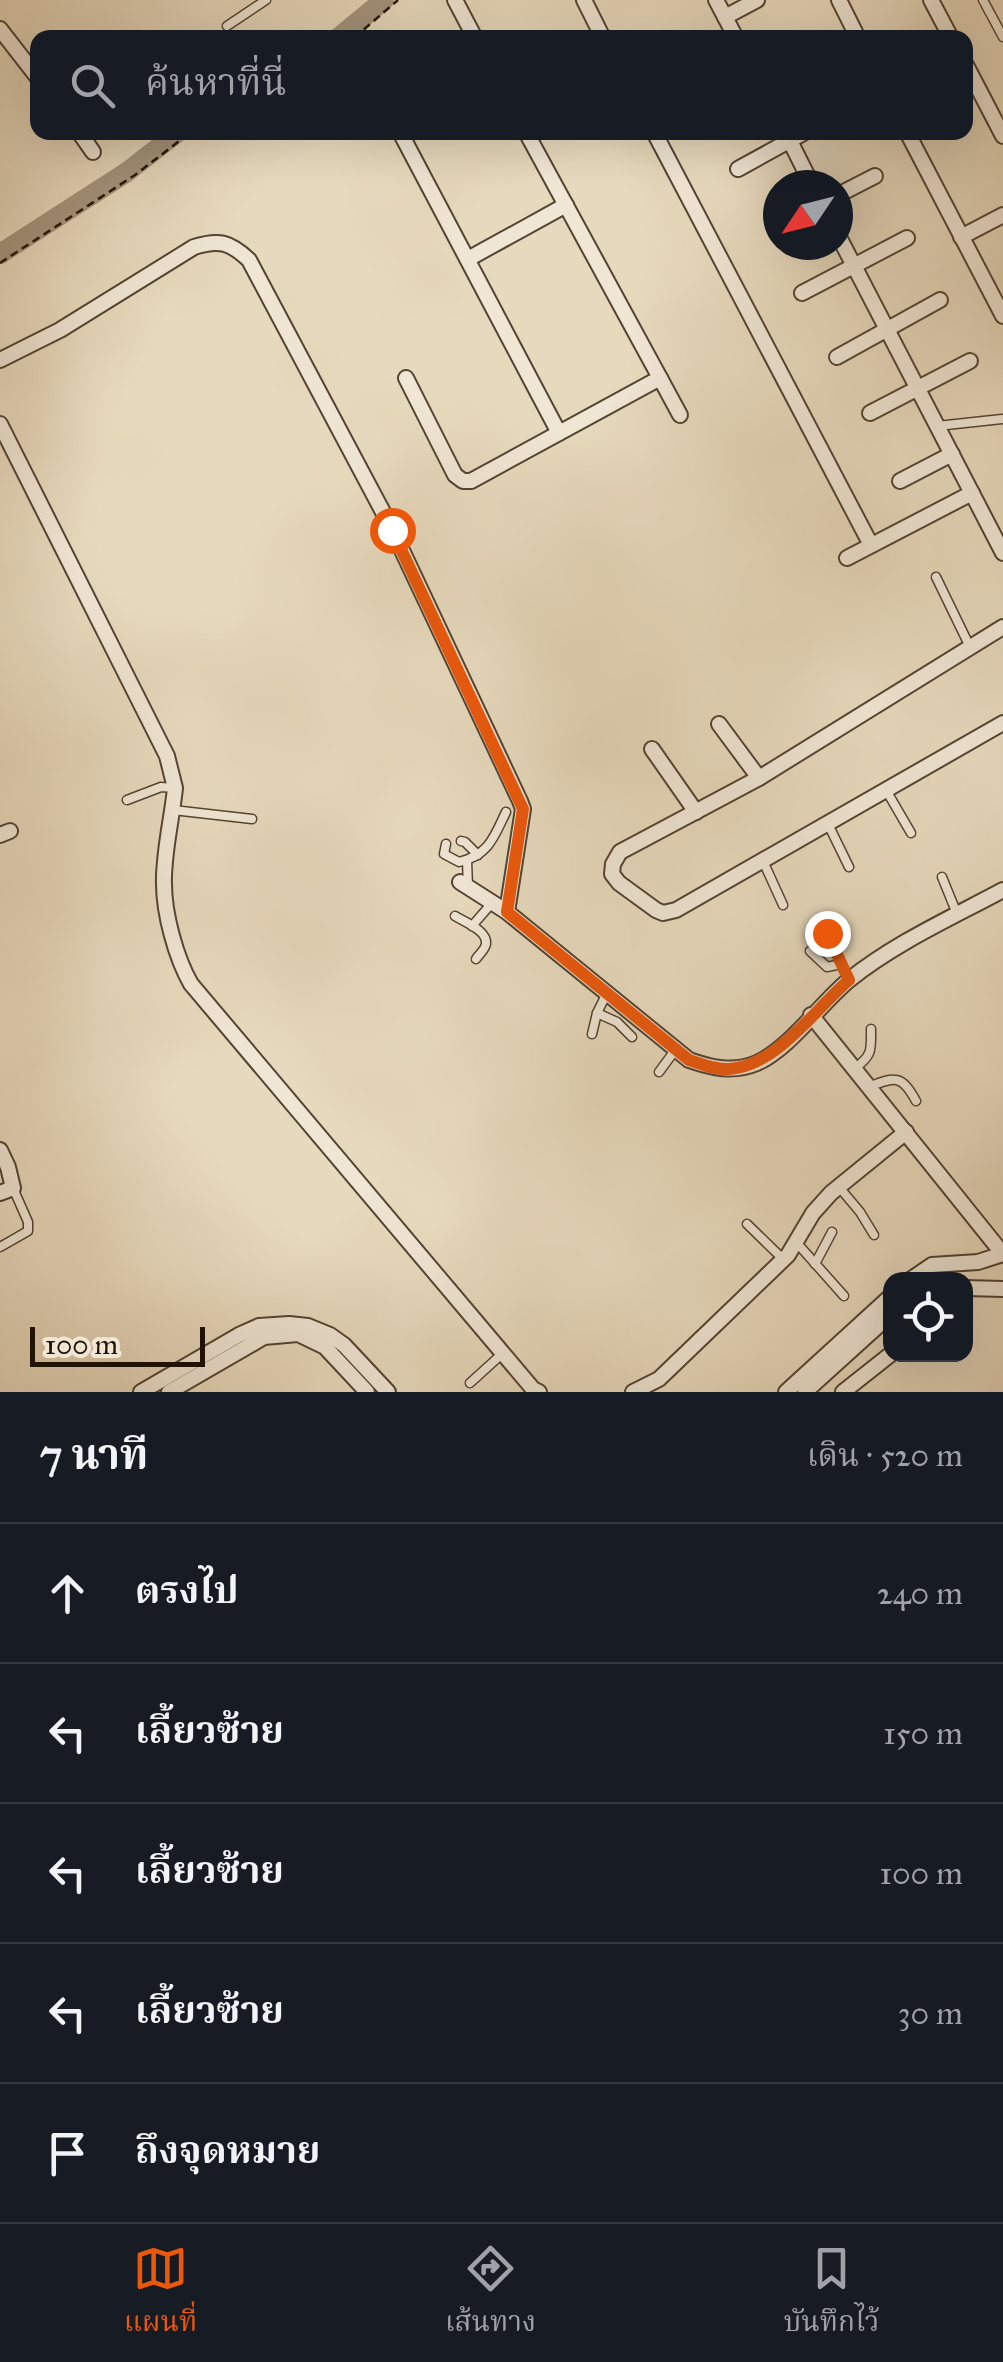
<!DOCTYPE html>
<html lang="th">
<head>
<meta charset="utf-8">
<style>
  body { margin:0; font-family:"IM FELL Great Primer","Noto Serif Thai",serif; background:#242831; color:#f1f3f6 }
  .controls { position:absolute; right:30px; bottom:30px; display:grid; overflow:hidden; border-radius:20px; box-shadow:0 10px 40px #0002 }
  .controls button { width:90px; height:90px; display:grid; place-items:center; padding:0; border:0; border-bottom:2px solid #363941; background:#171b24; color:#f1f3f6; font:50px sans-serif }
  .compass { position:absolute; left:763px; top:170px; width:90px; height:90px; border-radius:50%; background:#171b24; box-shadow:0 10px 40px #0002; rotate:235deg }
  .scale { position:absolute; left:30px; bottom:25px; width:175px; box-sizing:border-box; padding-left:10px; border:5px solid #221205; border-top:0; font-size:28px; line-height:35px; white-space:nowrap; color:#221205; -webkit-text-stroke:8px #efe6d4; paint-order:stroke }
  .stop { position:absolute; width:30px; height:30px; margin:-22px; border:8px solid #ea580c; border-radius:50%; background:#fff }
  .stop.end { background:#ea580c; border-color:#fff; box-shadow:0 2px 10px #0008 }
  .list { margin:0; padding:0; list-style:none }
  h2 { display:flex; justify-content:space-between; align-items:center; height:130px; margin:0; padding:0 40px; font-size:42px }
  h2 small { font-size:32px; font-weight:400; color:#9ea1a6 }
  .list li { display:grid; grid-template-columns:65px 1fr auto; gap:30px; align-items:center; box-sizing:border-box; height:140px; padding:0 40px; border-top:2px solid #363941 }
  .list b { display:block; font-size:38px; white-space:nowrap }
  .list em { font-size:32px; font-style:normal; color:#9ea1a6 }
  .icon { flex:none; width:55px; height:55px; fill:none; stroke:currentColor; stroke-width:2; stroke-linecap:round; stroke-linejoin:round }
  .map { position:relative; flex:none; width:1003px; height:1392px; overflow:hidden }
  .search { position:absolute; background:#171b24; box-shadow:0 10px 40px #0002; left:30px; right:30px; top:30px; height:110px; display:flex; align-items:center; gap:25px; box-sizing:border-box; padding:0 35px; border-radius:20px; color:#9ea1a6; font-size:38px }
  .sheet { height:830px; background:#171b24 }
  nav { display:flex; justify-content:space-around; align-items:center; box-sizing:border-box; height:140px; border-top:2px solid #363941; background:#171b24; font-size:28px; color:#9ea1a6 }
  nav a { display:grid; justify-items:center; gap:5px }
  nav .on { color:#ea580c }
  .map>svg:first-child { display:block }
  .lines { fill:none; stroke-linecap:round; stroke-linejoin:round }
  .river { stroke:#a4957e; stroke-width:20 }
  .lane-casing { stroke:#534433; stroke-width:11 }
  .street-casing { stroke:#534433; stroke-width:18 }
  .path { stroke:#221205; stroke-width:2.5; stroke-dasharray:8 5; stroke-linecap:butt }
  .lane { stroke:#efe6d4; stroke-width:8 }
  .street { stroke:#efe6d4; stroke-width:14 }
  .route { stroke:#ea580c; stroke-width:12 }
</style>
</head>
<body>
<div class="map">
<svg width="1003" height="1392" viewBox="0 0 1003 1392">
  <rect width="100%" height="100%" fill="#e7d9bd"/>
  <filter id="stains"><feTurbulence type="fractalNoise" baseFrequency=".002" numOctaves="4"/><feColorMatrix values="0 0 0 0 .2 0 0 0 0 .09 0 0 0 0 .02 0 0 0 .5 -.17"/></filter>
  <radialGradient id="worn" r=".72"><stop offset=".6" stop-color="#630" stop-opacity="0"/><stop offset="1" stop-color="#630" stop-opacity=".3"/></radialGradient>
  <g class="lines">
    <g class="river">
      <polyline points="338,38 384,0"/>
      <polyline points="0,254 127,172 178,132"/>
    </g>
    <defs>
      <g id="lane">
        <polyline points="983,0 1003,37"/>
        <polyline points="227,26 266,0"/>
        <polyline points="937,426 1002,419"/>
        <polyline points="936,577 971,649"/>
        <polyline points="886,790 911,833"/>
        <polyline points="127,800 161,787 175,788"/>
        <polyline points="173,810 252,819"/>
        <polyline points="827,822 849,867"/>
        <polyline points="461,841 465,842 478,855"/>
        <path d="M 446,844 L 444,854 L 459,862 C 489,855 494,837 506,812"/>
        <polyline points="467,860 468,887"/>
        <polyline points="763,861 783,905"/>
        <polyline points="942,877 957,914"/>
        <path d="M 455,916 C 465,922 488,931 486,944 C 485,950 479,954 476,959"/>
        <polyline points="472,926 492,903"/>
        <polyline points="827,933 848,979"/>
        <polyline points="810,951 827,967 841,964"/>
        <polyline points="597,1013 617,1022 632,1037"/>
        <polyline points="592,1034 597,1013 607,993"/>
        <path d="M 854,1069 C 873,1055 871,1050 871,1029"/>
        <polyline points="659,1072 676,1049"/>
        <path d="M 869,1087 C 895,1076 902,1075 916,1101"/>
        <polyline points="839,1187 860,1212 874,1235"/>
        <polyline points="747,1224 783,1259"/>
        <polyline points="796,1242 844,1296"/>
        <polyline points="0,1247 28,1231 28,1222 13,1188"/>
        <polyline points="815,1264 832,1232"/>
        <polyline points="470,1383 503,1353"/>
      </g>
      <g id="street">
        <polyline points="455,0 475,38"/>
        <polyline points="584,0 603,38"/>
        <polyline points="716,0 736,38"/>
        <polyline points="839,0 858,38"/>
        <polyline points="931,0 951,38"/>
        <polyline points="725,17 757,0"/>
        <polyline points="0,29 38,78"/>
        <polyline points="966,65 1003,136"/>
        <polyline points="79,132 93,152"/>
        <polyline points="400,132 559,433"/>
        <polyline points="654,132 871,545"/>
        <polyline points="907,132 1003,316"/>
        <polyline points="786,133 812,185"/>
        <polyline points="738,169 805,132"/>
        <polyline points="838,195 875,176"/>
        <polyline points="777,228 778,228"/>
        <polyline points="838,235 1003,553"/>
        <polyline points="961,237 1003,215"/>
        <polyline points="468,259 566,205"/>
        <polyline points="802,293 907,238"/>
        <polyline points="837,357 940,300"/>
        <path d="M 0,360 L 60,330 L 194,247 C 219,239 230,242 249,260 L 392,529 L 520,801 L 523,809 L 507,912"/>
        <polyline points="406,378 455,475 463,481 471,481 660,378 526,132"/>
        <polyline points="660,378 680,415"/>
        <polyline points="870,413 970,361"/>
        <path d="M 0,424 L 167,756 L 175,788 C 172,819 163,854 164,884 C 164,914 176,958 191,984 L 533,1389 L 539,1392"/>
        <polyline points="900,481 952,454"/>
        <polyline points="847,558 972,493"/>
        <polyline points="1003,627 759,778 620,852 613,864 612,874 619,883 656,910 663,913 676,910 1003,723"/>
        <polyline points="719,724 759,778"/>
        <polyline points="652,749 696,812"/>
        <polyline points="0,835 10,831"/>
        <path d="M 460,882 L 507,912 L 689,1060 C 712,1068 733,1073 757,1063 C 790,1048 820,1004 849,980 C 895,943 951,918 1003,890"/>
        <polyline points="811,1015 1003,1254"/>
        <polyline points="0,1150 8,1167 13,1188 0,1193"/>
        <polyline points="910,1280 932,1265 978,1262 1003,1254"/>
        <polyline points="966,1288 1003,1289"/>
        <polyline points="141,1392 239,1335 259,1326 289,1324 308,1326 330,1335 344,1345 388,1392"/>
        <polyline points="169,1392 264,1337 298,1334 325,1347 367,1392"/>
        <polyline points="633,1392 659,1379 788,1255 813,1213 831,1193 906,1132"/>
        <polyline points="786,1392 890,1297"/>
        <polyline points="805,1392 890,1315"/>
        <polyline points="843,1392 891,1354"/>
      </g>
    </defs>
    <use href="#lane" class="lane-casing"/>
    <use href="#street" class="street-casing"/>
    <g class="path">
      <polyline points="354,38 398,0"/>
      <polyline points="0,263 135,175 191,132"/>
    </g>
    <use href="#lane" class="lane"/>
    <use href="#street" class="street"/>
  </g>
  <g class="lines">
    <path class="route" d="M 392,530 L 523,809 L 507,912 L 689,1060 C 702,1064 714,1070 728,1069 C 776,1067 814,1010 849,980 L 827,933"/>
  </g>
  <rect width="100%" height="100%" filter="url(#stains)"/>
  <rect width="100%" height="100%" fill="url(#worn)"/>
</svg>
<div class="controls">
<button><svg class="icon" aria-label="locate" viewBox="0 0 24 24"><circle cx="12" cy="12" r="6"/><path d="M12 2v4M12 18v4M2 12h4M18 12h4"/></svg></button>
</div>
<svg class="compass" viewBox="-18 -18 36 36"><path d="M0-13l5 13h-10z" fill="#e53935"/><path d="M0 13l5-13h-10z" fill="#9ea1a6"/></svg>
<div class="scale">100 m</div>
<div class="stop" style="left:392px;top:530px"></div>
<div class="stop end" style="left:827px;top:933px"></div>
<div class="search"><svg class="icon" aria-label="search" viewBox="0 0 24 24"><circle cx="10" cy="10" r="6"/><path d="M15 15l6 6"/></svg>ค้นหาที่นี่</div>
</div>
<section class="sheet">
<h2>7 นาที<small>เดิน · 520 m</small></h2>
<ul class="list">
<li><svg class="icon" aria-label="ahead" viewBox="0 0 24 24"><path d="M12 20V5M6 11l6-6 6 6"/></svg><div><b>ตรงไป</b></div><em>240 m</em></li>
<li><svg class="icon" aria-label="left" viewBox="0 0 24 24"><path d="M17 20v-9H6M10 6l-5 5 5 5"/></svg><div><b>เลี้ยวซ้าย</b></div><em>150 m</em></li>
<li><svg class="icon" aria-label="left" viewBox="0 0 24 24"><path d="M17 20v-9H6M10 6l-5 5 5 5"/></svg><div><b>เลี้ยวซ้าย</b></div><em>100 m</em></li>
<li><svg class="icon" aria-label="left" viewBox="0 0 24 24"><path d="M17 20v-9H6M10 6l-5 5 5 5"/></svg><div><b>เลี้ยวซ้าย</b></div><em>30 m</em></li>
<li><svg class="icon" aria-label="arrive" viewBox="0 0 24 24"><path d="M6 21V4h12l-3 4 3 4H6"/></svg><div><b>ถึงจุดหมาย</b></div></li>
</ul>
</section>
<nav>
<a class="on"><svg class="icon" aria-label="map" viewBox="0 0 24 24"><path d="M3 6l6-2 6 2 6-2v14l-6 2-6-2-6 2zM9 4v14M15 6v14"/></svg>แผนที่</a>
<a><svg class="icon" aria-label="directions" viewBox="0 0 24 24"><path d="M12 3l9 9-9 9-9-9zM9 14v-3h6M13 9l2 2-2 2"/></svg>เส้นทาง</a>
<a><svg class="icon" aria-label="saved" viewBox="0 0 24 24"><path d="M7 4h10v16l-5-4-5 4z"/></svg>บันทึกไว้</a>
</nav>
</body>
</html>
